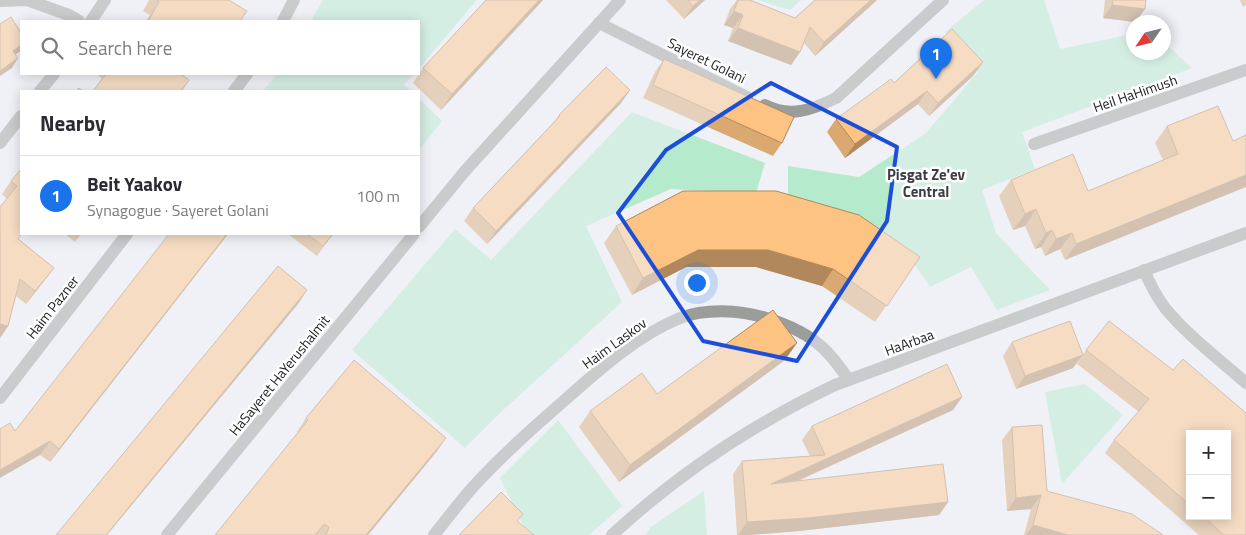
<!DOCTYPE html>
<html lang="en">
<head>
<meta charset="utf-8">
<style>
  body { margin:0; font-family:"Titillium Web",sans-serif; background:#f2f2f3; color:#2b2b33 }
  .controls { position:absolute; right:15px; bottom:15px; display:grid; overflow:hidden; border-radius:0px; box-shadow:0 2px 12px #0003 }
  .controls button { width:45px; height:45px; display:grid; place-items:center; padding:0; border:0; border-bottom:1px solid #e1e1e2; background:#fff; color:#2b2b33; font:25px sans-serif }
  .compass { position:absolute; left:1126px; top:15px; width:45px; height:45px; border-radius:50%; background:#fff; box-shadow:0 2px 12px #0003; rotate:235deg }
  .you { position:absolute; left:696px; top:282px; width:18px; height:18px; margin:-12px; border:4px solid #fff; border-radius:50%; background:#1a73e8; box-shadow:0 0 0 8px #1a73e833 }
  .badge { display:grid; place-items:center; width:32px; height:32px; border-radius:50%; background:#1a73e8; color:#fff; font-size:16px; font-weight:700 }
  .pin { position:absolute; translate:-50% -41px; filter:drop-shadow(0 1px 2px #0008) }
  .pin::after { content:''; position:absolute; top:26px; width:18px; height:15px; background:inherit; clip-path:polygon(0 0,100% 0,50% 100%) }
  .list { margin:0; padding:0; list-style:none }
  h2 { display:flex; justify-content:space-between; align-items:center; height:65px; margin:0; padding:0 20px; font-size:21px }
  h2 small { font-size:16px; font-weight:400; color:#7c7c81 }
  .list li { display:grid; grid-template-columns:32px 1fr auto; gap:15px; align-items:center; box-sizing:border-box; height:80px; padding:0 20px; border-top:1px solid #e1e1e2 }
  .list b { display:block; font-size:19px; white-space:nowrap }
  .list p { margin:0; font-size:16px; white-space:nowrap; color:#7c7c81 }
  .list em { font-size:16px; font-style:normal; color:#7c7c81 }
  .icon { flex:none; width:28px; height:28px; fill:none; stroke:currentColor; stroke-width:2; stroke-linecap:round; stroke-linejoin:round }
  .map { position:relative; flex:none; width:1246px; height:535px; overflow:hidden }
  .search { position:absolute; background:#fff; box-shadow:0 2px 12px #0003; left:20px; top:20px; width:400px; height:55px; display:flex; align-items:center; gap:12px; box-sizing:border-box; padding:0 18px; border-radius:0px; color:#7c7c81; font-size:19px }
  .panel { position:absolute; background:#fff; box-shadow:0 2px 12px #0003; left:20px; top:90px; width:400px; height:145px; border-radius:0px }
  .map>svg:first-child { display:block }
  .green { fill:#b5eacc }
  .lines { fill:none; stroke-linecap:round; stroke-linejoin:round }
  .minor { stroke:#9b9d9a; stroke-width:12 }
  .wall { fill:#daa871; fill-rule:evenodd }
  .shaded-wall { fill:#b1885c }
  .building { fill:#fdc383; stroke:#b1885c }
  .marked { fill:none; stroke:#1d4ed8; stroke-width:4; stroke-linejoin:round }
  .labels { text-anchor:middle; dominant-baseline:central; stroke-width:5; stroke-linejoin:round; paint-order:stroke }
  .street-label { font-size:14px; fill:#202123; stroke:#fefefe }
  .neighbourhood-label { font-size:15px; font-weight:bold; fill:#3d3e43; stroke:#fefefe }
</style>
</head>
<body>
<div class="map">
<svg width="1246" height="535" viewBox="0 0 1246 535">
  <rect width="100%" height="100%" fill="#eff1f7"/>
  <g class="green">
    <polygon points="323,0 477,0 419,68 419,21 311,21"/>
    <polygon points="757,0 801,0 790,10"/>
    <polygon points="984,0 1044,0 1060,49 1133,34 1134,52 1164,52 1164,42 1192,68 1022,132 1035,169 982,190 996,233 1050,290 997,310 971,267 930,287 913,262 788,197 788,166 859,177 925,134 978,72 945,32"/>
    <polygon points="277,74 414,74 404,85 411,91 263,91"/>
    <polygon points="419,99 442,121 419,150"/>
    <polygon points="632,112 765,163 756,193 671,189 586,226 622,302 500,413 465,448 352,350 455,229 491,260"/>
    <polygon points="1085,384 1123,415 1062,484 1045,392"/>
    <polygon points="558,420 622,506 589,535 528,535 500,478"/>
    <polygon points="704,491 707,535 645,535 651,527"/>
  </g>
  <g class="lines">
    <g class="minor">
      <polyline points="0,1 27,0 69,15 79,21"/>
      <polyline points="91,21 105,0"/>
      <polyline points="283,21 294,0"/>
      <polyline points="599,23 747,97"/>
      <polyline points="40,91 54,74"/>
      <polyline points="234,91 247,74"/>
      <path d="M 765,105 C 790,118 812,110 836,98 L 943,0"/>
      <polyline points="0,143 21,116"/>
      <polyline points="1034,144 1246,70"/>
      <polyline points="419,227 465,171 620,0"/>
      <path d="M 1144,270 C 1150,284 1156,296 1165,308 C 1188,336 1219,359 1246,383"/>
      <polyline points="0,398 127,234"/>
      <polyline points="167,535 414,234"/>
      <path d="M 434,535 C 447,519 459,503 472,488 C 501,456 534,427 566,399 C 600,369 638,335 680,318 C 706,308 740,310 766,318 C 786,324 808,334 823,348 C 833,357 841,369 849,380"/>
      <path d="M 612,535 C 678,474 755,423 835,385 L 1246,233"/>
    </g>
  </g>
  <g class="wall">
    <polygon points="149,0 229,0 240,21 146,21 150,15 143,11"/>
    <polygon points="486,0 543,0 441,110 413,83 423,68"/>
    <polygon points="666,0 705,0 684,19"/>
    <polygon points="737,0 750,0 795,18 815,0 877,0 815,56 804,43 800,52 791,65 728,41 733,28 724,25 730,9"/>
    <polygon points="1105,0 1146,0 1145,9 1135,22 1103,18"/>
    <polygon points="1240,0 1246,0 1246,5 1243,7"/>
    <polygon points="664,59 782,143 773,156 643,98 655,72"/>
    <polygon points="983,62 973,76 929,116 918,104 845,158 827,132 836,119 894,83"/>
    <polygon points="99,74 181,74 189,80 182,91 93,91 102,79 98,75"/>
    <polygon points="630,90 621,103 487,244 464,221 473,208 554,122 559,115"/>
    <polygon points="1167,126 1233,141 1065,260 1060,249 1045,256 1041,247 1035,249 1025,226 1013,230 999,196 1011,180 1088,191 1163,160 1155,143"/>
    <polygon points="21,169 19,239 54,268 44,281 26,304 16,296 8,326 0,338 0,207 7,199 2,194 11,181"/>
    <polygon points="616,226 920,257 875,322 822,286 756,267 686,267 632,295 604,243"/>
    <polygon points="65,234 81,234 75,242"/>
    <polygon points="228,234 50,462 40,455 15,431"/>
    <polygon points="288,234 333,234 317,256"/>
    <polygon points="1012,342 1073,368 1016,389 1003,356"/>
    <path d="M 1086,350 L 1173,370 L 1246,535 L 1199,535 L 1105,453 L 1114,440 L 1139,412 L 1077,364 ZM 1190,434 L 1227,516 L 1190,516 Z"/>
    <polygon points="785,360 619,482 579,427 590,411 657,394"/>
    <polygon points="962,397 953,410 798,481 948,502 939,515 799,531 749,535 737,535 733,474 742,461 810,456 802,440 812,426"/>
    <polygon points="306,418 437,451 368,535 215,535 298,433 297,432"/>
    <polygon points="1012,427 1047,491 1163,535 1024,535 1031,509 1007,511 1002,440"/>
  </g>
  <g class="shaded-wall">
    <polygon points="539,0 543,0 441,110 452,94"/>
    <polygon points="700,0 705,0 684,19 693,6"/>
    <polygon points="871,0 877,0 815,56 824,42"/>
    <polygon points="1112,5 1145,9 1135,22 1103,18"/>
    <polygon points="734,11 743,15 733,28 724,25"/>
    <polygon points="738,28 800,52 791,65 728,41"/>
    <polygon points="21,45 21,51 6,60 13,51"/>
    <polygon points="18,58 12,68 0,76 0,71"/>
    <polygon points="983,62 973,76 929,116 938,103"/>
    <polygon points="630,90 621,103 487,244 496,231"/>
    <polygon points="927,91 918,104 845,158 855,144"/>
    <polygon points="1246,175 1246,187 1065,260 1076,244"/>
    <polygon points="1036,209 1025,226 1013,230 1025,214"/>
    <polygon points="1052,230 1041,247 1035,249 1046,233"/>
    <polygon points="1072,233 1060,249 1045,256 1056,239"/>
    <polygon points="227,234 228,234 50,462 59,449"/>
    <polygon points="698,250 768,250 833,269 822,286 756,267 686,267 632,295 643,278"/>
    <polygon points="54,268 44,281 26,304 35,291"/>
    <polygon points="307,290 298,304 107,535 106,535"/>
    <polygon points="0,324 8,326 0,338"/>
    <polygon points="797,343 785,360 619,482 630,465"/>
    <polygon points="1083,355 1073,368 1016,389 1025,376"/>
    <polygon points="962,397 953,410 761,497 771,484"/>
    <polygon points="446,438 437,451 368,535 366,535"/>
    <polygon points="50,441 40,455 0,478 0,470"/>
    <polygon points="1041,495 1031,509 1007,511 1016,498"/>
    <polygon points="948,502 939,515 799,531 749,535 738,535 747,522"/>
    <polygon points="1033,525 1068,535 1026,535"/>
  </g>
  <g class="building">
    <polygon points="157,0 229,0 247,11 240,21 194,21 193,20 192,21 148,21 159,2"/>
    <polygon points="486,0 539,0 452,94 423,68"/>
    <polygon points="688,0 700,0 693,6"/>
    <polygon points="738,0 750,0 795,18 815,0 871,0 824,42 810,27 800,52 738,28 743,15 734,11"/>
    <polygon points="1113,0 1146,0 1145,9 1112,5"/>
    <polygon points="11,17 21,33 21,45 13,51 18,58 0,71 0,24"/>
    <polygon points="952,29 983,62 938,103 927,91 855,144 836,119 891,79 894,83"/>
    <polygon points="664,59 794,117 782,143 653,85"/>
    <polygon points="606,67 630,90 496,231 473,208 560,116 559,115"/>
    <polygon points="106,74 181,74 189,80 181,91 93,91"/>
    <polygon points="79,88 83,91 76,91"/>
    <polygon points="1218,106 1233,141 1246,135 1246,175 1076,244 1072,233 1056,239 1052,230 1046,233 1036,209 1025,214 1011,180 1073,154 1088,191 1178,154 1167,126"/>
    <polygon points="21,169 22,234 18,239 54,268 35,291 20,279 8,326 0,324 0,207 17,186 11,181"/>
    <polygon points="683,191 776,191 859,215 920,257 887,306 833,269 768,250 698,250 643,278 616,226"/>
    <polygon points="169,234 227,234 59,449 50,441 0,470 0,429 10,423 15,431"/>
    <polygon points="307,234 333,234 323,246"/>
    <polygon points="278,266 307,290 106,535 56,535"/>
    <polygon points="773,310 797,343 630,465 590,411 642,373 657,394"/>
    <polygon points="1070,321 1083,355 1025,376 1012,342"/>
    <polygon points="1109,321 1173,370 1183,359 1246,413 1246,535 1224,535 1203,516 1227,516 1227,434 1190,434 1190,505 1114,440 1149,399 1086,350"/>
    <polygon points="354,360 446,438 366,535 326,535 329,527 324,524 315,535 215,535 308,420 306,418"/>
    <polygon points="947,364 962,397 771,484 943,464 948,502 808,518 747,522 742,461 825,455 812,426"/>
    <polygon points="1042,425 1047,491 1132,514 1163,535 1068,535 1033,525 1041,495 1016,498 1012,427"/>
    <polygon points="501,492 523,514 517,521 534,535 459,535"/>
  </g>
  <path d="M0 0H1246V535H0ZM 771,83 L 897,147 L 887,221 L 797,361 L 703,341 L 618,213 L 666,150 Z" fill="#eff1f7" fill-opacity=".55" fill-rule="evenodd"/>
  <path class="marked" d="M 771,83 L 897,147 L 887,221 L 797,361 L 703,341 L 618,213 L 666,150 Z"/>
  <g class="labels">
    <g class="street-label">
      <text transform="translate(707 60) rotate(26)">Sayeret Golani</text>
      <text transform="translate(1135 93) rotate(-19)">Heil HaHimush</text>
      <text transform="translate(52 307) rotate(-52)">Haim Pazner</text>
      <text transform="translate(909 342) rotate(-20)">HaArbaa</text>
      <text transform="translate(614 343) rotate(-36)">Haim Laskov</text>
      <text transform="translate(279 375) rotate(-51)">HaSayeret HaYerushalmit</text>
    </g>
    <g class="neighbourhood-label">
      <text x="926" y="174">Pisgat Ze'ev<tspan x="926" dy="17">Central</tspan></text>
    </g>
  </g>
</svg>
<div class="controls">
<button>+</button>
<button>−</button>
</div>
<svg class="compass" viewBox="-18 -18 36 36"><path d="M0-13l5 13h-10z" fill="#e53935"/><path d="M0 13l5-13h-10z" fill="#7c7c81"/></svg>
<div class="you"></div>
<div class="pin badge" style="left:936px;top:79px">1</div>
<div class="search"><svg class="icon" aria-label="search" viewBox="0 0 24 24"><circle cx="10" cy="10" r="6"/><path d="M15 15l6 6"/></svg>Search here</div>
<section class="panel">
<h2>Nearby<small></small></h2>
<ul class="list">
<li><span class="badge">1</span><div><b>Beit Yaakov</b><p>Synagogue · Sayeret Golani</p></div><em>100 m</em></li>
</ul>
</section>
</div>
</body>
</html>
